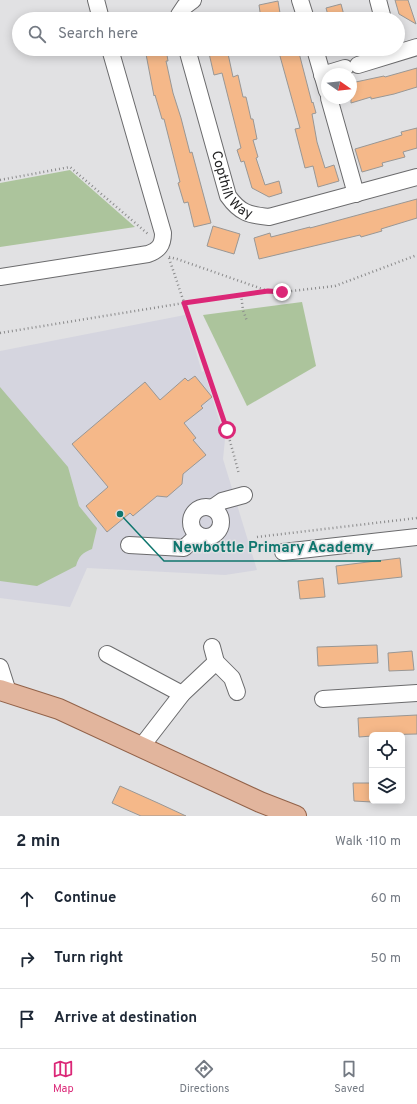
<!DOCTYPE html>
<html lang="en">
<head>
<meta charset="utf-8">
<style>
  body { margin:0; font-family:Overpass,sans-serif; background:#f2f2f3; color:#1f2937 }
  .controls { position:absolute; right:12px; bottom:12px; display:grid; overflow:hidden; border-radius:6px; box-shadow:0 2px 10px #0003 }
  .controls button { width:36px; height:36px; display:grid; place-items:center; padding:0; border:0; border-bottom:1px solid #e0e1e3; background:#fff; color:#1f2937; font:20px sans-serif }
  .compass { position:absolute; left:321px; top:68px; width:36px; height:36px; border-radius:50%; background:#fff; box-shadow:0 2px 10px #0003; rotate:104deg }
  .stop { position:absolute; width:12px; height:12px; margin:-9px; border:3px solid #db2777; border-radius:50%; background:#fff }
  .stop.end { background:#db2777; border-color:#fff; box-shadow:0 1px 4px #0008 }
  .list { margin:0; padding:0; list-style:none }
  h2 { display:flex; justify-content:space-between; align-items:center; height:52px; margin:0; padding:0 16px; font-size:17px }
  h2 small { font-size:13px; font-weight:400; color:#747a83 }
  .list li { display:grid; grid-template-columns:26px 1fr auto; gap:12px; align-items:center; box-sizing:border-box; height:60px; padding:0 16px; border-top:1px solid #e0e1e3 }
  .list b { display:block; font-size:15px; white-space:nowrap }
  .list em { font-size:13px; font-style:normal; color:#747a83 }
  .icon { flex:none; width:22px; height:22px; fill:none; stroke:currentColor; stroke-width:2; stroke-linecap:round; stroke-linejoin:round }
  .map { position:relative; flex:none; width:417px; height:816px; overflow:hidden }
  .search { position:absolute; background:#fff; box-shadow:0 2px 10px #0003; left:12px; right:12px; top:12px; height:44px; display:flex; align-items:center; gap:10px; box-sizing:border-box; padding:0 14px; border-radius:22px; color:#747a83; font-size:15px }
  .sheet { height:232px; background:#fff }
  nav { display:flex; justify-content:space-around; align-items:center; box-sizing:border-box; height:56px; border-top:1px solid #e0e1e3; background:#fff; font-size:11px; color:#747a83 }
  nav a { display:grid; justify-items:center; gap:2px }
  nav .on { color:#db2777 }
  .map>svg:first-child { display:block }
  .built { fill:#d5d5df }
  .green { fill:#acc49c }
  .building { fill:#f5b889; stroke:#999795 }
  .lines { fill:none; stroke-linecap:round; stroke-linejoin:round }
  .minor-casing { stroke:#6b6b6d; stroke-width:18 }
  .major-casing { stroke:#926249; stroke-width:22 }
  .path { stroke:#8a8a8b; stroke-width:2.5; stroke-dasharray:1 3; stroke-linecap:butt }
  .minor { stroke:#fff; stroke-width:16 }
  .major { stroke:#e2b59d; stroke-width:20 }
  .route { stroke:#db2777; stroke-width:5 }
  .labels { text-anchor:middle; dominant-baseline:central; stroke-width:3; stroke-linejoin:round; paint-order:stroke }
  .street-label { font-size:14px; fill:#242425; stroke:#e1e1e3 }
  .leader { fill:none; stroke:#0f766e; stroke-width:1.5 }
  .callout-dot { fill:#0f766e; stroke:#e1e1e3; stroke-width:1.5 }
  .callout-label { font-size:15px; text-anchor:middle; font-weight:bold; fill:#0f766e; stroke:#e1e1e3; stroke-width:3; stroke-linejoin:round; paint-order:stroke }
</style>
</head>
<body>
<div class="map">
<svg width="417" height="816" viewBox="0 0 417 816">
  <rect width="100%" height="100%" fill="#e1e1e3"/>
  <polygon class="built" points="185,315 202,372 204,371 225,439 223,459 257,570 225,575 87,568 70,607 0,598 0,351"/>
  <g class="green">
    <polygon points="70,170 135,227 0,247 0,183"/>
    <polygon points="302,302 316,366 247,406 203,315"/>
    <path d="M 0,387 L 68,467 L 79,506 L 97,528 L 92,549 C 82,553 79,556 76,566 L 37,586 L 0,581 Z"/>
  </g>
  <g class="building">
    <polygon points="395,0 408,0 416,24 399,14"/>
    <polygon points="278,1 281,19 261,19 259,5"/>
    <polygon points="341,4 345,19 329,19 326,8"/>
    <polygon points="145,49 166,49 168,61 166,61 173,93 181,118 190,153 192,152 211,223 194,227 188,202 184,203 178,183 180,182 164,119 162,119 155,95 154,96"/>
    <polygon points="208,49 227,49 233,77 238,75 243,97 246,97 251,119 253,119 257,139 253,140 258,157 256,158 265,185 279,181 282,193 269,197 252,188 244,161 241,162 237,150 241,148 222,73 214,75"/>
    <polygon points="278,49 298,49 312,103 313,102 316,113 312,114 317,142 325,168 334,165 339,181 318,187 313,166 305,168 295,129 300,128"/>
    <polygon points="417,68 417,87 394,94 371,99 371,97 351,103 351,83 384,76 385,77"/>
    <polygon points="417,128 417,148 403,152 405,157 382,163 383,166 362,172 355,149 402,135 401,132"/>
    <polygon points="417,199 417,218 381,229 382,231 361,237 360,235 259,259 254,238 270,233 271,237 310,227 310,228"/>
    <polygon points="213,226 240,234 234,254 207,246"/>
    <polygon points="195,376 212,397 201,406 203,408 184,423 196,438 193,440 206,455 183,474 182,484 167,497 157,496 133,516 130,513 107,532 86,506 108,487 72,444 145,382 160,400 185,378 188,381"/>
    <polygon points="400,558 402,577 338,584 336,566"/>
    <polygon points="323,578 325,597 300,599 298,581"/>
    <polygon points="377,645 378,663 318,666 317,647"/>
    <polygon points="412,651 414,670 389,671 388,653"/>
    <polygon points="417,715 417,734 372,735 372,736 359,737 358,718"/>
    <polygon points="353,783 372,783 372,802 354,801"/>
    <polygon points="120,786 158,803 186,816 141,816 125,809 112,803"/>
  </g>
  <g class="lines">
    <defs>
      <g id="minor">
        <polyline points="96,0 101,19"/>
        <polyline points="300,0 306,19"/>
        <polyline points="378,0 383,19"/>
        <polyline points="179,19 179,15 185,6 193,0"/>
        <path id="s1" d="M 187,49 L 228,196 C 240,213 249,215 269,217 L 417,177"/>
        <polyline points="315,49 327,91"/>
        <polyline points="358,65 417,47"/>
        <polyline points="322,75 345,68"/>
        <polyline points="329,98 356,194"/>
        <path d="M 0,277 L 148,254 C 159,250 163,245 163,233 L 110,49"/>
        <circle cx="206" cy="522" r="15"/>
        <polyline points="212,508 222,501 244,495"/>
        <polyline points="129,545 184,548 198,535"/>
        <polyline points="283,552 417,537"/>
        <polyline points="212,647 216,662 232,678 237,692"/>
        <polyline points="107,654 182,694"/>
        <polyline points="0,667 8,692"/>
        <polyline points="323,699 417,693"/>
        <polyline points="141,747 182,694 216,662"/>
      </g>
      <polyline id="major" points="0,690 59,709 260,802 296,816"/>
    </defs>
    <use href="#minor" class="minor-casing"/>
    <use href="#major" class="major-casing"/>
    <g class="path">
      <polyline points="0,180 70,167 148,234"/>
      <polyline points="169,257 177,259 268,291 283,292 335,286 417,255"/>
      <polyline points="169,258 227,430 239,474"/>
      <polyline points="241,295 243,310 247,321"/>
      <polyline points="0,333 184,303 267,291"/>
      <polyline points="257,537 417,518"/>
    </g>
    <use href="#minor" class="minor"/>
    <use href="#major" class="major"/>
  </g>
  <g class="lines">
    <polyline class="route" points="227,430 184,303 268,291 282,292"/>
  </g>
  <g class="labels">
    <g class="street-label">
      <text stroke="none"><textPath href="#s1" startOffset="145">Copthill Way</textPath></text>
    </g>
  </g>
  <path class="leader" d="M120 514L164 561H381"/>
  <circle class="callout-dot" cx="120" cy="514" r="4"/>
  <g class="callout-label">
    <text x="273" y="552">Newbottle Primary Academy</text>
  </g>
</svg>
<div class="controls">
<button><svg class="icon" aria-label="locate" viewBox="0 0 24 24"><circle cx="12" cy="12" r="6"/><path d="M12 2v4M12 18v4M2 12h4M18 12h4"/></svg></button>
<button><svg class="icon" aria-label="layers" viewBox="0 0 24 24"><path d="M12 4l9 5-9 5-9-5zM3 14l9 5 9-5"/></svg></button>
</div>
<svg class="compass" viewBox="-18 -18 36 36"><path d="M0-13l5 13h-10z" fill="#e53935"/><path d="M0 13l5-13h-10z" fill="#747a83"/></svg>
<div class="stop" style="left:227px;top:430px"></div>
<div class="stop end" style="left:282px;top:292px"></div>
<div class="search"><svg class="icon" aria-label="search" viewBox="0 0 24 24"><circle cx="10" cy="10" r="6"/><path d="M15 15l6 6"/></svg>Search here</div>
</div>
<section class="sheet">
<h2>2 min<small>Walk · 110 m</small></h2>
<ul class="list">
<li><svg class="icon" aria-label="ahead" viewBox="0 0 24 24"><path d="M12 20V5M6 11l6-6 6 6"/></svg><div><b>Continue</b></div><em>60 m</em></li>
<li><svg class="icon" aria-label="right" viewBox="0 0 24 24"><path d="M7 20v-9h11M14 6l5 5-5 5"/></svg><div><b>Turn right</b></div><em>50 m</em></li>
<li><svg class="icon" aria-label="arrive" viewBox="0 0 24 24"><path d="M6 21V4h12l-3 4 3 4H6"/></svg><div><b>Arrive at destination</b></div></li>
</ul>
</section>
<nav>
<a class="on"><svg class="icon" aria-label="map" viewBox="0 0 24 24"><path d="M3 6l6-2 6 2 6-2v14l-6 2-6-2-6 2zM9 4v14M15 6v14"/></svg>Map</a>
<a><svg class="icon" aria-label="directions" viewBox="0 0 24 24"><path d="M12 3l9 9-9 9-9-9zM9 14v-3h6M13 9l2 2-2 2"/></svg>Directions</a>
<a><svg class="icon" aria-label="saved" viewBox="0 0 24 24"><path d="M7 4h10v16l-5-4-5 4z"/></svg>Saved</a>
</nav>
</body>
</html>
